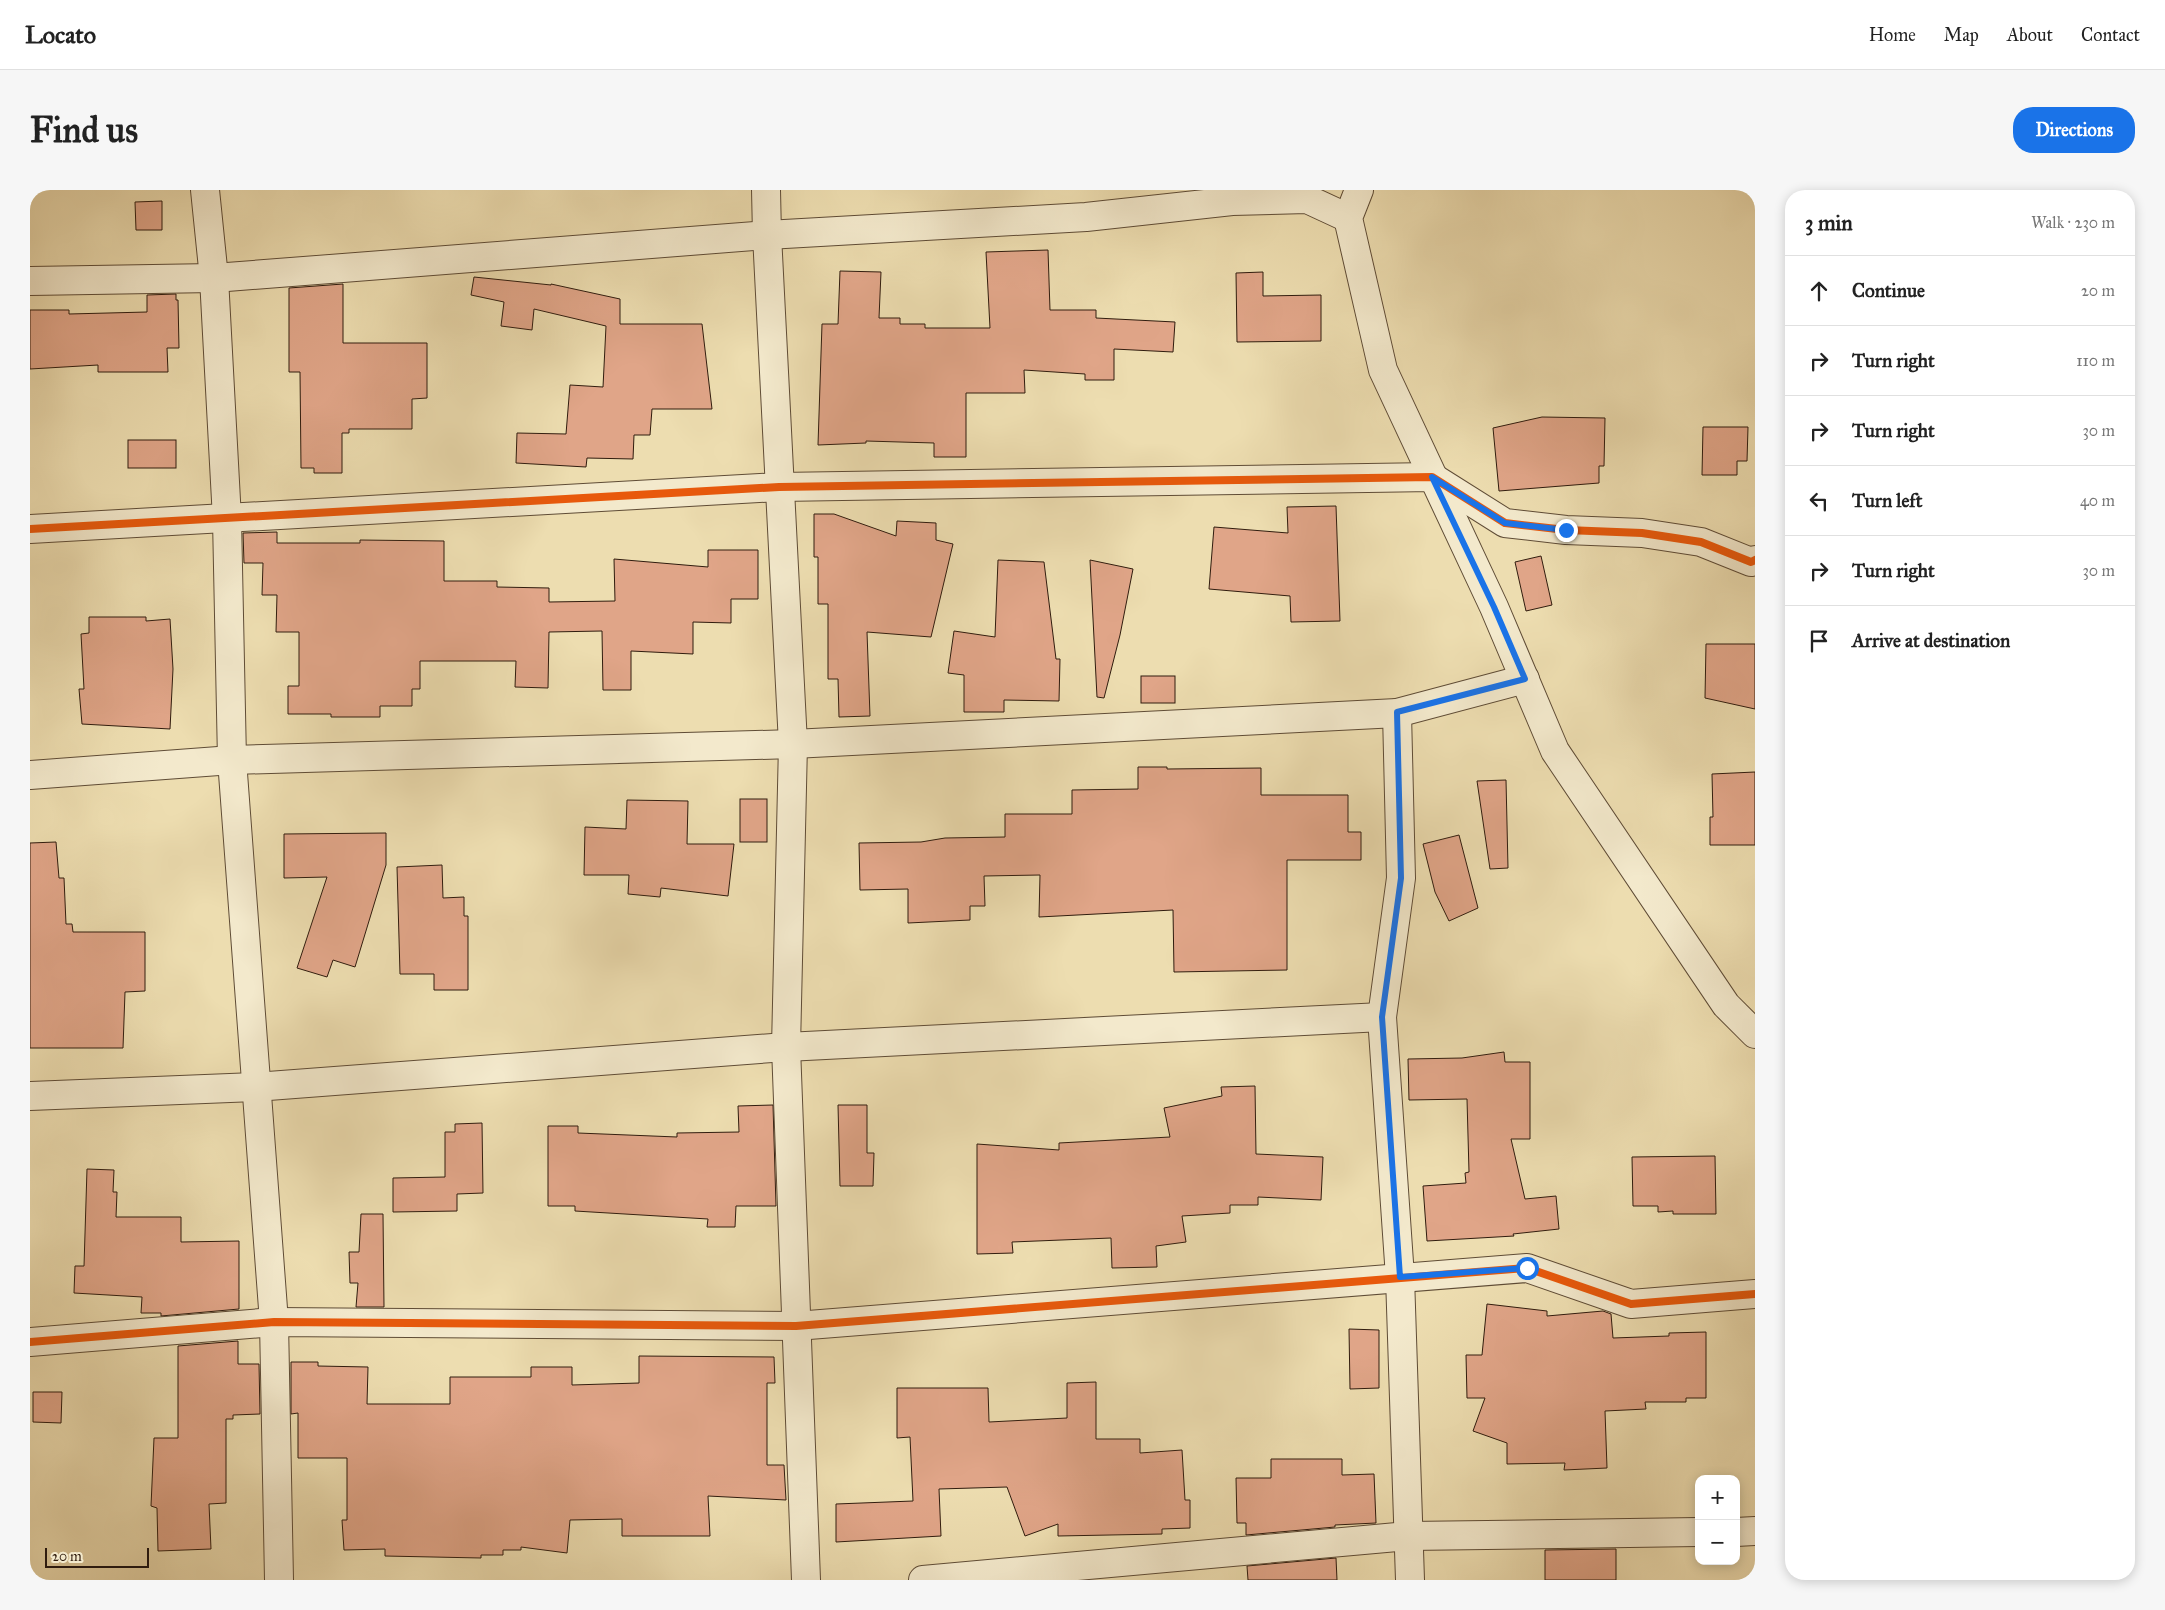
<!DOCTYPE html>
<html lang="en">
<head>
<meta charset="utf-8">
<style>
  body { margin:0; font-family:"IM FELL Great Primer",serif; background:#f6f6f6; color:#222 }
  .controls { position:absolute; right:15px; bottom:15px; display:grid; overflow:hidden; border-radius:10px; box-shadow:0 2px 12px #0003 }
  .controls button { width:45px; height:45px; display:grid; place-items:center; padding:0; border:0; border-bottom:1px solid #e0e0e0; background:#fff; color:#222; font:25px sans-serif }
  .scale { position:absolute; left:15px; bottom:12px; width:104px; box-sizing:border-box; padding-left:5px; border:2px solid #301c0e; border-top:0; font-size:14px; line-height:18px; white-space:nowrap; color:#301c0e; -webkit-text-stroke:4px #f3e9cc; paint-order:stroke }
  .stop { position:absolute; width:15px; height:15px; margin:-11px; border:4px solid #1a73e8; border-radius:50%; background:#fff }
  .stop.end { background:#1a73e8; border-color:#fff; box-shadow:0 1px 5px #0008 }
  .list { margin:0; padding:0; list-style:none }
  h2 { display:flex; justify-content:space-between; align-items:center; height:65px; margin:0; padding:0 20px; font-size:21px }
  h2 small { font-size:16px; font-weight:400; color:#767676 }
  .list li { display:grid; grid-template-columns:32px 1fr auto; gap:15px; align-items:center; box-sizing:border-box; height:70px; padding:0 20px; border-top:1px solid #e0e0e0 }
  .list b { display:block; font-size:19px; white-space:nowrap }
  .list em { font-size:16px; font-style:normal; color:#767676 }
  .icon { flex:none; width:28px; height:28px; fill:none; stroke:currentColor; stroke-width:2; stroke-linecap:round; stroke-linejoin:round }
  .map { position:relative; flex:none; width:1725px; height:1390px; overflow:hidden; border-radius:20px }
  header { display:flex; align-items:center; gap:30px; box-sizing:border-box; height:70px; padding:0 25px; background:#fff; border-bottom:1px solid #e0e0e0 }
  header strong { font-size:24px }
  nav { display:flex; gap:28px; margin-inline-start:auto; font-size:18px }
  .intro { display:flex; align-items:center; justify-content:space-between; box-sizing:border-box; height:120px; padding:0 30px }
  h1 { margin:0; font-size:35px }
  .button { padding:12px 22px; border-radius:20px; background:#1a73e8; color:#fff; font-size:18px; font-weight:700 }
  main { display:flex; gap:30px; padding:0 30px }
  aside { flex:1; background:#fff; border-radius:20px; box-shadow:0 2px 12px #0003 }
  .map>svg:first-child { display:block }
  .building { fill:#e0a588; stroke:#301c0e }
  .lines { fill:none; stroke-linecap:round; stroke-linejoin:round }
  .minor-casing { stroke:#5f4c36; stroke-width:30 }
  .minor { stroke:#f3e9cc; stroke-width:28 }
  .cycleway-casing { stroke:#f3e9cc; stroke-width:11 }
  .cycleway { stroke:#e8590c; stroke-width:8 }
  .route { stroke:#1a73e8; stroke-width:6 }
</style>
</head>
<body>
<header>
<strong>Locato</strong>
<nav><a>Home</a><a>Map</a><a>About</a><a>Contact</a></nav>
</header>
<div class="intro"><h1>Find us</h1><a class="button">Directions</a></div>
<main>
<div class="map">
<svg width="1725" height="1390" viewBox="0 0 1725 1390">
  <rect width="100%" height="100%" fill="#edddb0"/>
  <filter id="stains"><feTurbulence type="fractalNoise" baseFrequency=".004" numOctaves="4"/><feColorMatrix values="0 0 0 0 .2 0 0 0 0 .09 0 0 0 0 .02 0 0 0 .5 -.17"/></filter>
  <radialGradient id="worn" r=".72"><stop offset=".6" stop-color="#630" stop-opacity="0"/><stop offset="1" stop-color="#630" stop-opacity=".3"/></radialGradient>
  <g class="building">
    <polygon points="132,11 132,40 106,40 105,12"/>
    <polygon points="1018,60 1020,120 1066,120 1066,128 1145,132 1143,162 1084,159 1084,190 1055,190 1055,184 994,180 995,203 936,203 936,267 904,267 904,253 836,251 836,253 788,255 792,134 808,134 810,81 851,82 849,128 870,128 870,134 895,134 895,138 960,138 956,62"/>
    <polygon points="1233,82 1233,106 1291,105 1291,151 1207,152 1206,83"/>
    <polygon points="444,87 521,95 521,94 590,109 590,134 672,134 682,219 622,219 620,245 604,245 603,269 557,268 556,277 486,273 487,243 536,244 540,195 573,197 576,136 504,119 502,140 471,136 474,112 441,105"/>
    <polygon points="313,94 313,153 397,153 397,208 382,209 382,239 319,239 319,243 312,243 312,283 284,283 284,278 271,278 270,182 259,182 259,98"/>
    <polygon points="146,104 146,110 148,110 149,158 137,158 138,182 68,182 68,175 0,179 0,120 39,120 39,124 117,122 117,105"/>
    <polygon points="1512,227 1575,228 1574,276 1569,276 1569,293 1469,301 1463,238"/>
    <polygon points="1673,237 1718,237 1717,271 1707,271 1707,285 1672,285"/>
    <rect x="98" y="250" width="48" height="28"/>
    <polygon points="1306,316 1310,431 1261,432 1260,406 1179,399 1184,337 1258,343 1257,317"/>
    <polygon points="784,324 804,324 866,346 867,331 906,333 906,350 923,354 901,447 837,442 840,526 809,527 808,489 798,489 798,414 788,414 788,367 784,367"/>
    <polygon points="247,342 247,353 330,353 330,350 414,351 414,391 467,391 467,397 519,398 519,412 585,411 584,369 678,377 678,360 728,360 728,409 701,409 701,433 663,432 663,464 601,461 601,500 573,500 572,441 519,442 518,498 485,497 486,471 390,471 390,499 382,499 382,516 350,516 350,527 301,527 301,524 258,524 258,496 269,496 269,442 246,442 247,405 232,405 233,373 214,373 213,343"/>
    <polygon points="1511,366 1522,415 1496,421 1485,372"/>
    <polygon points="968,370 1014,372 1026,469 1030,469 1029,511 974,510 974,522 934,522 934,485 918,483 924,441 965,447"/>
    <polygon points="1060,370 1103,379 1090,445 1074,508 1067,507"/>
    <polygon points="59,427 116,427 116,431 140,429 143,479 140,539 52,534 49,499 54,499 51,444 59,443"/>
    <polygon points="1676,454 1725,454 1725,519 1675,508"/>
    <rect x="1111" y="486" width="34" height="27"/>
    <polygon points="1108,577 1137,577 1137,579 1231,578 1231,605 1318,605 1318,642 1331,642 1331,670 1257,670 1257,780 1144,782 1143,720 1009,727 1010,685 954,686 955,716 940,716 940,730 878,733 878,699 830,700 829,653 891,652 915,648 975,647 975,624 1042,624 1042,600 1108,599"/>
    <polygon points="1725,582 1725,655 1680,655 1680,627 1683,627 1682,584"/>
    <polygon points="1476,590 1478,678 1460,679 1447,591"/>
    <rect x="710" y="609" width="27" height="43"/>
    <polygon points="597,610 658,611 657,654 704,654 698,706 631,698 630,707 598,704 599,685 554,685 555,637 596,639"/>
    <polygon points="356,643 356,675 325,777 303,770 297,787 267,778 297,687 254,688 254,644"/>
    <polygon points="1429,645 1448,718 1419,731 1405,702 1393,654"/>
    <polygon points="26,652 29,688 34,688 36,734 42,734 43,742 115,742 115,801 95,802 93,858 0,858 0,653"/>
    <polygon points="412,675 413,708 434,707 434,726 438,726 438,800 404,800 404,784 370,784 367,677"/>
    <polygon points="1474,862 1475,872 1500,872 1500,949 1481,949 1495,1009 1526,1006 1529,1039 1483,1044 1484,1046 1397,1051 1393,996 1436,993 1435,983 1439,982 1437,909 1379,910 1378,869 1432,868"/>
    <polygon points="1225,896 1226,964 1293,967 1291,1010 1228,1007 1228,1015 1200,1015 1200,1023 1152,1026 1156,1052 1126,1056 1127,1077 1082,1078 1081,1048 982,1052 983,1063 947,1064 947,954 1029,960 1029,953 1140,947 1134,918 1192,906 1191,897"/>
    <polygon points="743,915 746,1016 706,1016 705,1037 677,1037 678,1029 545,1021 545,1016 518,1016 518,936 548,936 548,943 647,947 647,943 709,942 708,916"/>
    <polygon points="808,915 837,915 837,963 844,963 843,996 810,996"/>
    <polygon points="452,933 453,1003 427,1004 427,1021 363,1022 363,988 415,987 415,942 425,942 425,934"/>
    <polygon points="1685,966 1686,1024 1643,1024 1643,1021 1628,1022 1628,1016 1603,1016 1602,967"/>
    <polygon points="57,979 84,980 83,1002 87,1002 86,1027 151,1027 151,1052 209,1051 209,1119 131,1126 131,1123 111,1123 112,1107 44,1103 45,1076 54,1076"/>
    <polygon points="331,1024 353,1024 354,1117 326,1117 328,1093 320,1093 319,1062 329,1062"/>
    <polygon points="1457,1114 1517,1121 1517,1126 1573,1121 1581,1124 1583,1148 1639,1146 1639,1143 1676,1142 1676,1208 1656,1208 1656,1212 1615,1212 1616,1219 1575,1221 1577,1278 1534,1280 1535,1273 1477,1274 1477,1253 1443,1241 1455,1208 1437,1208 1436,1165 1452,1165"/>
    <polygon points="1319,1139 1349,1140 1349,1198 1320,1199"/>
    <polygon points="208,1151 208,1174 229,1174 230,1224 203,1225 203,1229 196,1229 196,1313 179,1314 181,1359 128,1361 127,1318 121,1316 124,1248 148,1248 148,1156"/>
    <polygon points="609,1166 744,1167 745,1193 737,1193 737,1275 754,1275 756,1310 678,1306 680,1346 592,1346 592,1329 540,1330 537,1363 491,1357 491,1360 473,1360 473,1365 451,1365 451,1368 355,1366 355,1359 314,1360 312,1330 317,1330 317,1268 268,1268 268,1223 261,1224 261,1172 288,1172 288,1176 338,1177 337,1214 420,1214 420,1187 501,1187 501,1177 542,1177 542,1195 609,1193"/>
    <polygon points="1066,1192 1066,1249 1110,1249 1110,1263 1152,1260 1155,1310 1160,1310 1160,1338 1132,1339 1132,1344 1028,1346 1028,1334 995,1346 977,1297 909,1299 911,1346 806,1352 806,1314 883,1311 880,1247 867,1248 867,1198 958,1198 959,1232 1037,1228 1037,1193"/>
    <polygon points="3,1202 32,1202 31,1233 3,1232"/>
    <polygon points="1241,1269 1312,1269 1312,1285 1344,1284 1346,1333 1305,1335 1305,1337 1216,1345 1216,1333 1207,1333 1206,1288 1241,1288"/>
    <polygon points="1586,1359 1586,1390 1515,1390 1515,1360"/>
    <polygon points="1306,1368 1307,1390 1218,1390 1217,1376"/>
  </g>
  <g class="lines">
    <defs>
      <g id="minor">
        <polyline points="175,0 184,88 197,329 202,570 244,1132 249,1390"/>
        <polyline points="736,0 737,45 763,554 756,857 776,1390"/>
        <polyline points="1329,0 1318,28 1353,180 1464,417 1525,561 1696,815 1725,844"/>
        <polyline points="0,91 184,88 737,45 1056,27 1202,11 1277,9 1318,28"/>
        <polyline points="0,339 749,297 1402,287 1475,333 1536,340 1612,343 1671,352 1721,372 1725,370"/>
        <polyline points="1367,523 1371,688 1352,827 1370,1087 1380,1390"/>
        <polyline points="0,585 202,570 763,554 1367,523 1495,489"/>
        <polyline points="0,906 225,897 756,857 1352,827"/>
        <polyline points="0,1152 244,1132 766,1136 1497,1078 1601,1114 1725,1104"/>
        <polyline points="1706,1342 1725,1341"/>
        <polyline points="893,1390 1378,1346 1669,1342"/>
      </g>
    </defs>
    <use href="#minor" class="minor-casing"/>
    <use href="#minor" class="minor"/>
    <defs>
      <g id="cycleway">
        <polyline points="0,339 749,297 1402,287 1475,333 1536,340 1612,343 1671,352 1721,372 1725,370"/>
        <polyline points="0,1152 244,1132 766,1136 1497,1078 1601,1114 1725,1104"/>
      </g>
    </defs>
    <use href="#cycleway" class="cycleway-casing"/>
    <use href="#cycleway" class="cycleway"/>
  </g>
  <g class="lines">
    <polyline class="route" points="1497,1078 1370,1087 1352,827 1371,688 1367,522 1495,489 1464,417 1402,287 1475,333 1536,340"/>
  </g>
  <rect width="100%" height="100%" filter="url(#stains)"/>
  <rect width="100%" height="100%" fill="url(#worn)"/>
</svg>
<div class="controls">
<button>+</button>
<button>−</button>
</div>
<div class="scale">20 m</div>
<div class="stop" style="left:1497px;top:1078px"></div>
<div class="stop end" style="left:1536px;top:340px"></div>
</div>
<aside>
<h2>3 min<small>Walk · 230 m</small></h2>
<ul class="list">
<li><svg class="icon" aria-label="ahead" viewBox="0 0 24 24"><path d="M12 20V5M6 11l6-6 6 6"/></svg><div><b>Continue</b></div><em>20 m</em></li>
<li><svg class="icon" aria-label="right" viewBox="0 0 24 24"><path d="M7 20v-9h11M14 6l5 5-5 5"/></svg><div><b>Turn right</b></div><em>110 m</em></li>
<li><svg class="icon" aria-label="right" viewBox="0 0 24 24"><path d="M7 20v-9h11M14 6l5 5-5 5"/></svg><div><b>Turn right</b></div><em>30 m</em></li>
<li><svg class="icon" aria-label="left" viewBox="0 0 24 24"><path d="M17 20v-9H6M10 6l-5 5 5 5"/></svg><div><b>Turn left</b></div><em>40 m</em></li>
<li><svg class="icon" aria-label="right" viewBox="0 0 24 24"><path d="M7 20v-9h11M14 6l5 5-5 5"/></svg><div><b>Turn right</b></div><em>30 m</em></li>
<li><svg class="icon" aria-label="arrive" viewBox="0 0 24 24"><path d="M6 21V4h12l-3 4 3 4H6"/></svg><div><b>Arrive at destination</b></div></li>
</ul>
</aside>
</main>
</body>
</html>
